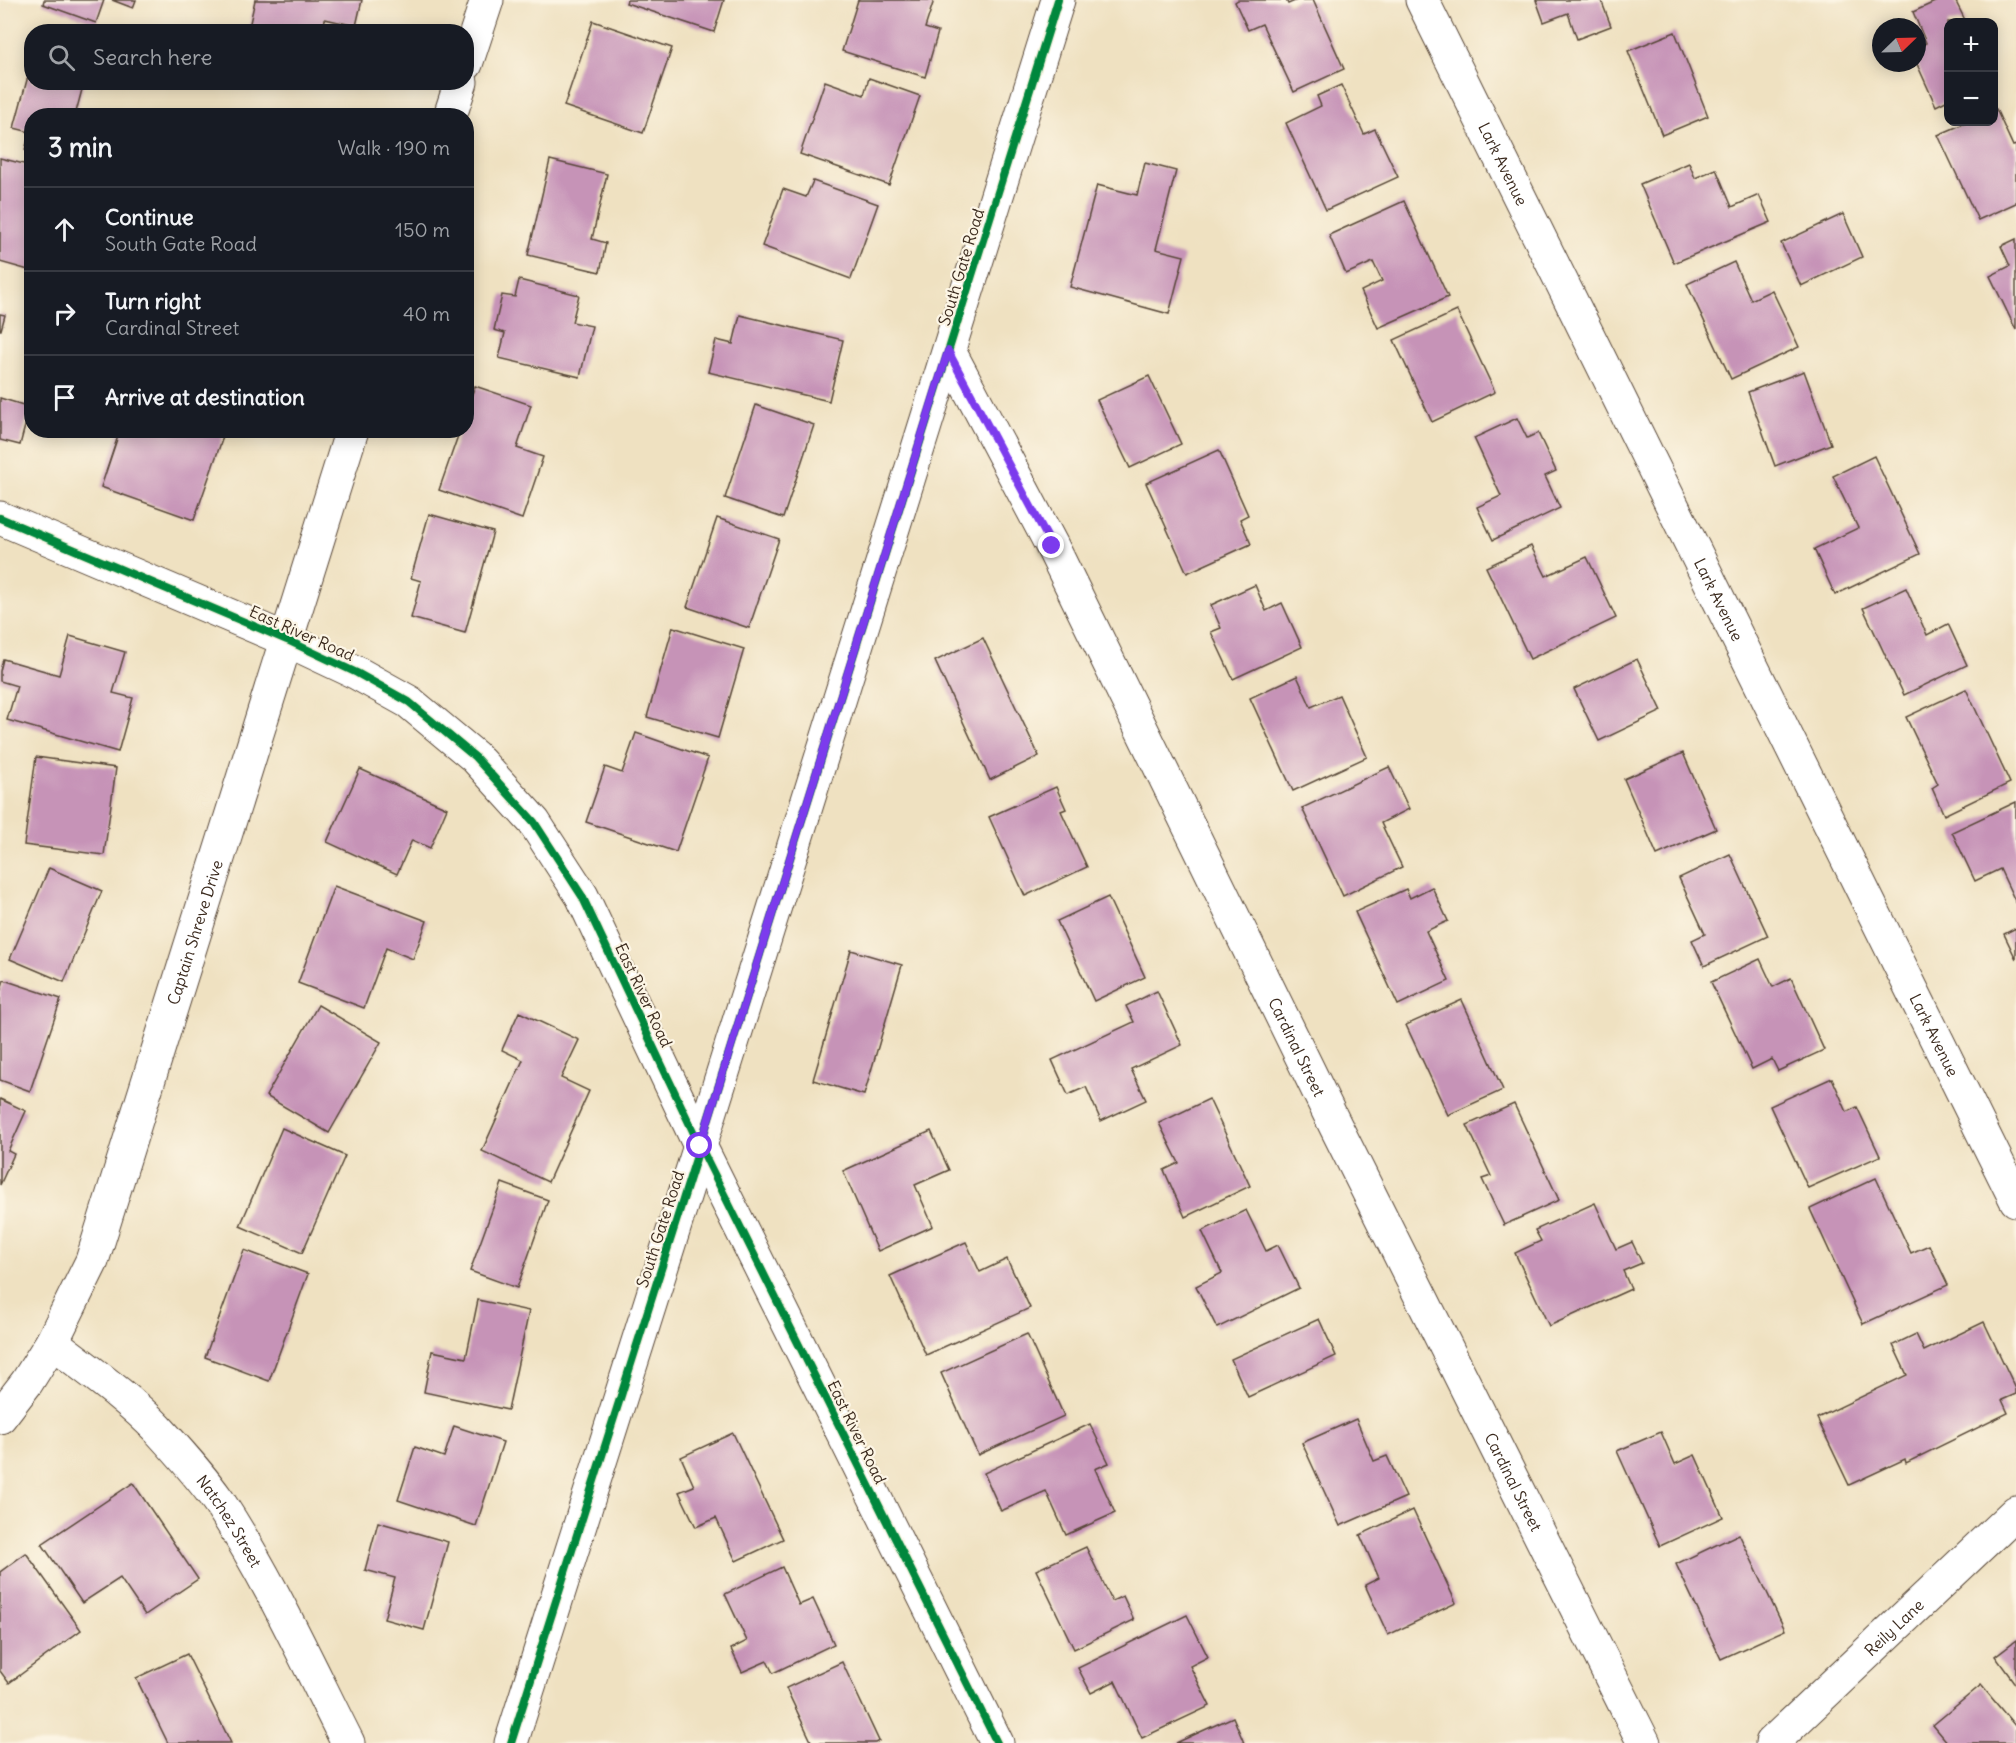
<!DOCTYPE html>
<html lang="en">
<head>
<meta charset="utf-8">
<style>
  body { margin:0; font-family:Delius,sans-serif; background:#20242c; color:#f1f3f6 }
  .controls { position:absolute; right:18px; top:18px; display:grid; overflow:hidden; border-radius:12px; box-shadow:0 3px 15px #0003 }
  .controls button { width:54px; height:54px; display:grid; place-items:center; padding:0; border:0; border-bottom:2px solid #363941; background:#171b24; color:#f1f3f6; font:30px sans-serif }
  .compass { position:absolute; left:1872px; top:18px; width:54px; height:54px; border-radius:50%; background:#171b24; box-shadow:0 3px 15px #0003; rotate:67deg }
  .stop { position:absolute; width:18px; height:18px; margin:-14px; border:4px solid #7c3aed; border-radius:50%; background:#fff }
  .stop.end { background:#7c3aed; border-color:#fff; box-shadow:0 2px 6px #0008 }
  .list { margin:0; padding:0; list-style:none }
  h2 { display:flex; justify-content:space-between; align-items:center; height:78px; margin:0; padding:0 24px; font-size:26px }
  h2 small { font-size:20px; font-weight:400; color:#9ea1a6 }
  .list li { display:grid; grid-template-columns:39px 1fr auto; gap:18px; align-items:center; box-sizing:border-box; height:84px; padding:0 24px; border-top:2px solid #363941 }
  .list b { display:block; font-size:22px; white-space:nowrap }
  .list p { margin:0; font-size:20px; white-space:nowrap; color:#9ea1a6 }
  .list em { font-size:20px; font-style:normal; color:#9ea1a6 }
  .icon { flex:none; width:33px; height:33px; fill:none; stroke:currentColor; stroke-width:2; stroke-linecap:round; stroke-linejoin:round }
  .map { position:relative; flex:none; width:2016px; height:1743px; overflow:hidden }
  .search { position:absolute; background:#171b24; box-shadow:0 3px 15px #0003; left:24px; top:24px; width:450px; height:66px; display:flex; align-items:center; gap:15px; box-sizing:border-box; padding:0 21px; border-radius:24px; color:#9ea1a6; font-size:22px }
  .panel { position:absolute; background:#171b24; box-shadow:0 3px 15px #0003; left:24px; top:108px; width:450px; height:330px; border-radius:24px }
  .map>svg:first-child { display:block }
  .building { fill:#c693b7 }
  .lines { fill:none; stroke-linecap:round; stroke-linejoin:round }
  .street-casing { stroke:#564536; stroke-width:35 }
  .street { stroke:#fff; stroke-width:33 }
  .cycleway-casing { stroke:#fcf5e5; stroke-width:11 }
  .cycleway { stroke:#00873e; stroke-width:8 }
  .route { stroke:#7c3aed; stroke-width:8 }
  .labels { text-anchor:middle; dominant-baseline:central; stroke-width:4.5; stroke-linejoin:round; paint-order:stroke }
  .street-label { font-size:16px; fill:#3b2a1e; stroke:#fcf5e5 }
</style>
</head>
<body>
<div class="map">
<svg width="2016" height="1743" viewBox="0 0 2016 1743">
  <rect width="100%" height="100%" fill="#fcf5e5"/>
  <filter id="ink" filterUnits="userSpaceOnUse"><feTurbulence type="fractalNoise" baseFrequency=".0167" numOctaves="2"/><feDisplacementMap in="SourceGraphic" scale="12" xChannelSelector="R" yChannelSelector="G"/><feConvolveMatrix kernelMatrix="1 2 1 2 8 2 1 2 1" color-interpolation-filters="sRGB"/></filter>
  <filter id="wash" filterUnits="userSpaceOnUse"><feTurbulence type="fractalNoise" baseFrequency=".008" numOctaves="4" result="noise"/><feDisplacementMap in="SourceGraphic" scale="24" xChannelSelector="R" yChannelSelector="G"/><feGaussianBlur stdDeviation="1.35" result="paint"/><feColorMatrix in="noise" values="0 0 0 0 0 0 0 0 0 0 0 0 0 0 0 0 0 1.4 0 .05"/><feComposite in="paint" operator="in"/></filter>
  <g filter="url(#wash)">
    <rect width="100%" height="100%" fill="#efe1c1"/>
    <g id="blocks">
      <g class="building">
        <polygon points="44,0 104,0 96,23 43,4"/>
        <polygon points="112,0 136,0 133,8"/>
        <polygon points="255,0 362,0 356,26 325,19 323,32 248,32"/>
        <polygon points="627,0 724,0 714,32 626,3"/>
        <polygon points="858,0 934,0 925,28 938,32 925,77 842,51"/>
        <polygon points="1238,0 1286,0 1288,4 1297,0 1313,0 1344,69 1294,92 1262,24 1248,30 1235,2"/>
        <polygon points="1536,0 1601,0 1611,26 1577,39 1568,13 1544,22"/>
        <polygon points="1939,0 1955,0 1966,22 1948,22 1948,100 1936,106 1917,64 1917,48 1926,43 1913,12"/>
        <polygon points="593,21 672,48 643,133 564,106"/>
        <polygon points="1675,32 1708,116 1662,135 1628,51"/>
        <polygon points="31,65 32,82 84,82 75,116 32,116 32,152 25,150 30,132 14,128"/>
        <polygon points="869,78 920,96 889,185 800,154 825,81 864,95"/>
        <polygon points="1341,85 1364,134 1375,129 1398,177 1326,210 1286,123 1321,106 1317,96"/>
        <polygon points="1996,109 2013,146 2016,145 2016,203 1978,220 1938,135 1968,122 1994,122 1994,110"/>
        <polygon points="0,158 32,166 32,271 0,262"/>
        <polygon points="550,160 607,174 592,239 606,243 600,272 528,255"/>
        <polygon points="1145,163 1176,171 1156,249 1184,256 1169,314 1070,287 1097,185 1137,195"/>
        <polygon points="1689,163 1695,178 1716,169 1732,207 1759,195 1771,222 1674,263 1640,184"/>
        <polygon points="813,181 878,204 851,279 762,246 783,189 806,197"/>
        <polygon points="1404,201 1448,297 1378,328 1361,291 1382,281 1373,262 1346,274 1329,235"/>
        <polygon points="1843,214 1862,257 1801,286 1781,243"/>
        <polygon points="2016,239 2016,330 1990,276 2010,266 2001,246"/>
        <polygon points="1734,262 1751,300 1772,290 1799,347 1731,379 1687,284"/>
        <polygon points="519,280 579,295 572,322 592,326 580,377 499,358 505,333 494,330 502,295 515,297"/>
        <polygon points="1457,311 1495,392 1432,422 1394,340"/>
        <polygon points="0,314 5,315 1,330 0,330"/>
        <polygon points="740,315 843,340 829,401 708,372 716,340 733,344"/>
        <polygon points="1804,371 1831,444 1775,466 1748,392"/>
        <polygon points="1149,376 1181,444 1130,468 1097,400"/>
        <polygon points="475,386 531,405 517,448 543,457 522,519 439,490 460,430 466,430 466,410"/>
        <polygon points="0,398 30,407 20,445 0,440"/>
        <polygon points="756,405 814,425 783,518 725,498"/>
        <polygon points="1517,418 1527,438 1538,433 1556,471 1545,476 1560,508 1493,540 1477,507 1501,496 1474,438"/>
        <polygon points="120,430 215,430 224,434 194,520 101,487"/>
        <polygon points="1219,450 1248,515 1240,519 1251,544 1187,573 1146,483"/>
        <polygon points="1874,456 1920,554 1835,595 1814,549 1858,528 1833,476"/>
        <polygon points="429,514 493,532 465,633 411,618 421,581 411,578"/>
        <polygon points="717,518 779,539 749,628 687,607"/>
        <polygon points="1531,546 1546,576 1587,557 1616,618 1530,659 1486,567"/>
        <polygon points="1255,585 1266,611 1282,603 1302,647 1233,679 1211,632 1221,628 1211,605"/>
        <polygon points="1906,588 1927,635 1948,624 1967,665 1904,695 1863,608"/>
        <polygon points="673,627 744,649 718,738 647,717"/>
        <polygon points="70,636 125,652 113,693 133,698 118,752 7,720 17,686 0,681 0,671 3,659 59,675"/>
        <polygon points="983,638 1039,756 990,780 935,661"/>
        <polygon points="1637,659 1662,711 1599,741 1574,689"/>
        <polygon points="1297,676 1311,707 1339,695 1367,757 1293,791 1250,698"/>
        <polygon points="1966,689 2010,783 1944,815 1932,788 1938,784 1906,717"/>
        <polygon points="636,733 708,758 676,852 586,822 605,767 622,773"/>
        <polygon points="1683,753 1716,829 1657,855 1624,779"/>
        <polygon points="36,757 116,768 104,855 24,845"/>
        <polygon points="1389,767 1409,809 1381,823 1402,867 1343,896 1302,808"/>
        <polygon points="360,769 447,808 430,848 412,840 397,874 327,842"/>
        <polygon points="1056,787 1066,809 1061,811 1087,867 1025,896 989,817"/>
        <polygon points="2016,802 2016,903 2000,869 1975,881 1952,832"/>
        <polygon points="1730,854 1768,936 1704,966 1692,940 1705,934 1679,878"/>
        <polygon points="49,868 102,891 64,982 10,959"/>
        <polygon points="334,886 427,921 413,959 386,948 364,1008 298,983"/>
        <polygon points="1432,887 1448,921 1426,931 1449,981 1398,1005 1355,912 1406,889 1410,898"/>
        <polygon points="1108,897 1145,977 1094,1001 1057,921"/>
        <polygon points="2016,928 2016,959 2004,934"/>
        <polygon points="851,950 902,965 864,1095 813,1080"/>
        <polygon points="1760,959 1773,987 1791,978 1824,1050 1778,1071 1772,1059 1752,1069 1711,982"/>
        <polygon points="4,980 61,999 30,1091 0,1080 0,992"/>
        <polygon points="1157,991 1182,1045 1131,1069 1146,1100 1101,1121 1086,1087 1068,1095 1052,1060 1134,1022 1126,1006"/>
        <polygon points="1462,1000 1503,1090 1448,1115 1406,1025"/>
        <polygon points="318,1005 381,1042 329,1133 266,1096"/>
        <polygon points="519,1012 579,1040 561,1078 589,1091 548,1182 482,1151 523,1060 502,1050"/>
        <polygon points="1832,1078 1847,1112 1857,1107 1880,1156 1808,1188 1770,1106"/>
        <polygon points="0,1099 26,1111 8,1151 14,1154 0,1185"/>
        <polygon points="1209,1099 1250,1186 1185,1217 1164,1170 1179,1163 1159,1123"/>
        <polygon points="1514,1104 1559,1200 1504,1225 1482,1179 1491,1176 1467,1125"/>
        <polygon points="282,1128 345,1156 302,1253 240,1226"/>
        <polygon points="931,1131 949,1170 915,1185 933,1226 878,1251 843,1171"/>
        <polygon points="1876,1178 1911,1253 1929,1245 1948,1285 1863,1324 1810,1209"/>
        <polygon points="502,1183 548,1200 517,1288 470,1271"/>
        <polygon points="1595,1203 1616,1249 1632,1242 1642,1263 1623,1271 1631,1289 1549,1326 1515,1253 1541,1241 1535,1230"/>
        <polygon points="1246,1210 1266,1251 1278,1245 1299,1288 1217,1328 1196,1286 1222,1273 1202,1231"/>
        <polygon points="966,1242 980,1272 1007,1259 1030,1308 926,1355 890,1276"/>
        <polygon points="244,1250 308,1274 269,1381 205,1357"/>
        <polygon points="478,1300 529,1311 508,1410 424,1392 432,1351 466,1358"/>
        <polygon points="1319,1319 1336,1356 1248,1397 1231,1359"/>
        <polygon points="1984,1322 2016,1389 2016,1394 2002,1400 2008,1413 1906,1463 1905,1459 1849,1485 1817,1418 1907,1375 1893,1345 1916,1334 1924,1351"/>
        <polygon points="1027,1334 1064,1416 978,1455 941,1373"/>
        <polygon points="1356,1419 1374,1461 1387,1456 1406,1497 1340,1526 1302,1443"/>
        <polygon points="1090,1424 1109,1463 1095,1469 1115,1513 1066,1535 1046,1491 1001,1511 984,1473"/>
        <polygon points="454,1426 503,1442 476,1526 398,1500 415,1447 444,1457"/>
        <polygon points="1661,1432 1675,1464 1695,1455 1723,1517 1660,1546 1617,1451"/>
        <polygon points="733,1433 783,1539 736,1561 716,1518 696,1527 679,1492 694,1486 681,1457"/>
        <polygon points="133,1483 198,1579 145,1615 120,1578 82,1603 42,1544"/>
        <polygon points="1413,1510 1456,1603 1388,1635 1365,1585 1379,1578 1360,1535"/>
        <polygon points="378,1522 448,1542 424,1630 384,1619 395,1578 365,1570"/>
        <polygon points="1739,1534 1785,1630 1721,1659 1676,1564"/>
        <polygon points="1086,1547 1112,1601 1123,1596 1134,1620 1074,1649 1036,1570"/>
        <polygon points="26,1553 81,1630 9,1683 0,1671 0,1572"/>
        <polygon points="782,1567 799,1605 813,1599 834,1644 773,1673 767,1661 742,1672 731,1649 747,1641 725,1594"/>
        <polygon points="1187,1615 1208,1657 1190,1666 1210,1706 1142,1738 1115,1681 1091,1693 1078,1668"/>
        <polygon points="2016,1640 2016,1685 1995,1656"/>
        <polygon points="187,1654 231,1743 168,1743 136,1678"/>
        <polygon points="842,1662 879,1741 875,1743 812,1743 786,1688"/>
        <polygon points="1981,1685 2016,1727 2016,1743 1948,1743 1933,1725"/>
        <polygon points="1233,1717 1244,1743 1176,1743"/>
      </g>
    </g>
  </g>
  <g filter="url(#ink)">
    <use href="#blocks" fill-opacity="0" stroke="#564536" stroke-width="1.5"/>
    <g class="lines">
      <defs>
        <g id="street">
          <path id="s1" d="M 1422,0 L 2016,1200"/>
          <polyline points="466,64 487,0"/>
          <polyline points="450,116 461,82"/>
          <path id="s2" d="M 949,351 L 1052,546 L 1335,1125 L 1644,1743"/>
          <polyline points="0,518 287,640 357,673 409,702 475,757 534,822 582,896 700,1146 997,1743"/>
          <path id="s3" d="M 52,1342 C 88,1370 126,1396 158,1429 C 179,1452 201,1476 219,1502 C 269,1578 307,1662 348,1743"/>
          <path id="s4" d="M 0,1417 L 27,1382 L 52,1342 L 92,1261 L 352,430"/>
          <polyline points="511,1743 700,1146 1058,0"/>
          <path id="s5" d="M 1772,1743 L 2016,1512"/>
        </g>
      </defs>
      <use href="#street" class="street-casing"/>
      <use href="#street" class="street"/>
      <defs>
        <g id="cycleway">
          <polyline points="0,518 287,640 357,673 409,702 475,757 534,822 582,896 700,1146 997,1743"/>
          <polyline points="511,1743 700,1146 1058,0"/>
        </g>
      </defs>
      <use href="#cycleway" class="cycleway-casing"/>
      <use href="#cycleway" class="cycleway"/>
    </g>
  </g>
  <g class="lines" filter="url(#ink)">
    <polyline class="route" points="700,1146 948,351 1052,546"/>
  </g>
  <g class="labels">
    <g class="street-label">
      <text stroke="none"><textPath href="#s1" startOffset="183">Lark Avenue</textPath></text>
      <text transform="translate(961 267) rotate(-73)">South Gate Road</text>
      <text stroke="none"><textPath href="#s1" startOffset="669">Lark Avenue</textPath></text>
      <text transform="translate(302 633) rotate(24)">East River Road</text>
      <text stroke="none"><textPath href="#s4" startOffset="526">Captain Shreve Drive</textPath></text>
      <text transform="translate(644 995) rotate(65)">East River Road</text>
      <text stroke="none"><textPath href="#s1" startOffset="1155">Lark Avenue</textPath></text>
      <text stroke="none"><textPath href="#s2" startOffset="778">Cardinal Street</textPath></text>
      <text transform="translate(660 1229) rotate(-72)">South Gate Road</text>
      <text transform="translate(857 1432) rotate(64)">East River Road</text>
      <text stroke="none"><textPath href="#s2" startOffset="1264">Cardinal Street</textPath></text>
      <text stroke="none"><textPath href="#s3" startOffset="254">Natchez Street</textPath></text>
      <text stroke="none"><textPath href="#s5" startOffset="168">Reily Lane</textPath></text>
    </g>
  </g>
</svg>
<div class="controls">
<button>+</button>
<button>−</button>
</div>
<svg class="compass" viewBox="-18 -18 36 36"><path d="M0-13l5 13h-10z" fill="#e53935"/><path d="M0 13l5-13h-10z" fill="#9ea1a6"/></svg>
<div class="stop" style="left:700px;top:1146px"></div>
<div class="stop end" style="left:1052px;top:546px"></div>
<div class="search"><svg class="icon" aria-label="search" viewBox="0 0 24 24"><circle cx="10" cy="10" r="6"/><path d="M15 15l6 6"/></svg>Search here</div>
<section class="panel">
<h2>3 min<small>Walk · 190 m</small></h2>
<ul class="list">
<li><svg class="icon" aria-label="ahead" viewBox="0 0 24 24"><path d="M12 20V5M6 11l6-6 6 6"/></svg><div><b>Continue</b><p>South Gate Road</p></div><em>150 m</em></li>
<li><svg class="icon" aria-label="right" viewBox="0 0 24 24"><path d="M7 20v-9h11M14 6l5 5-5 5"/></svg><div><b>Turn right</b><p>Cardinal Street</p></div><em>40 m</em></li>
<li><svg class="icon" aria-label="arrive" viewBox="0 0 24 24"><path d="M6 21V4h12l-3 4 3 4H6"/></svg><div><b>Arrive at destination</b></div></li>
</ul>
</section>
</div>
</body>
</html>
